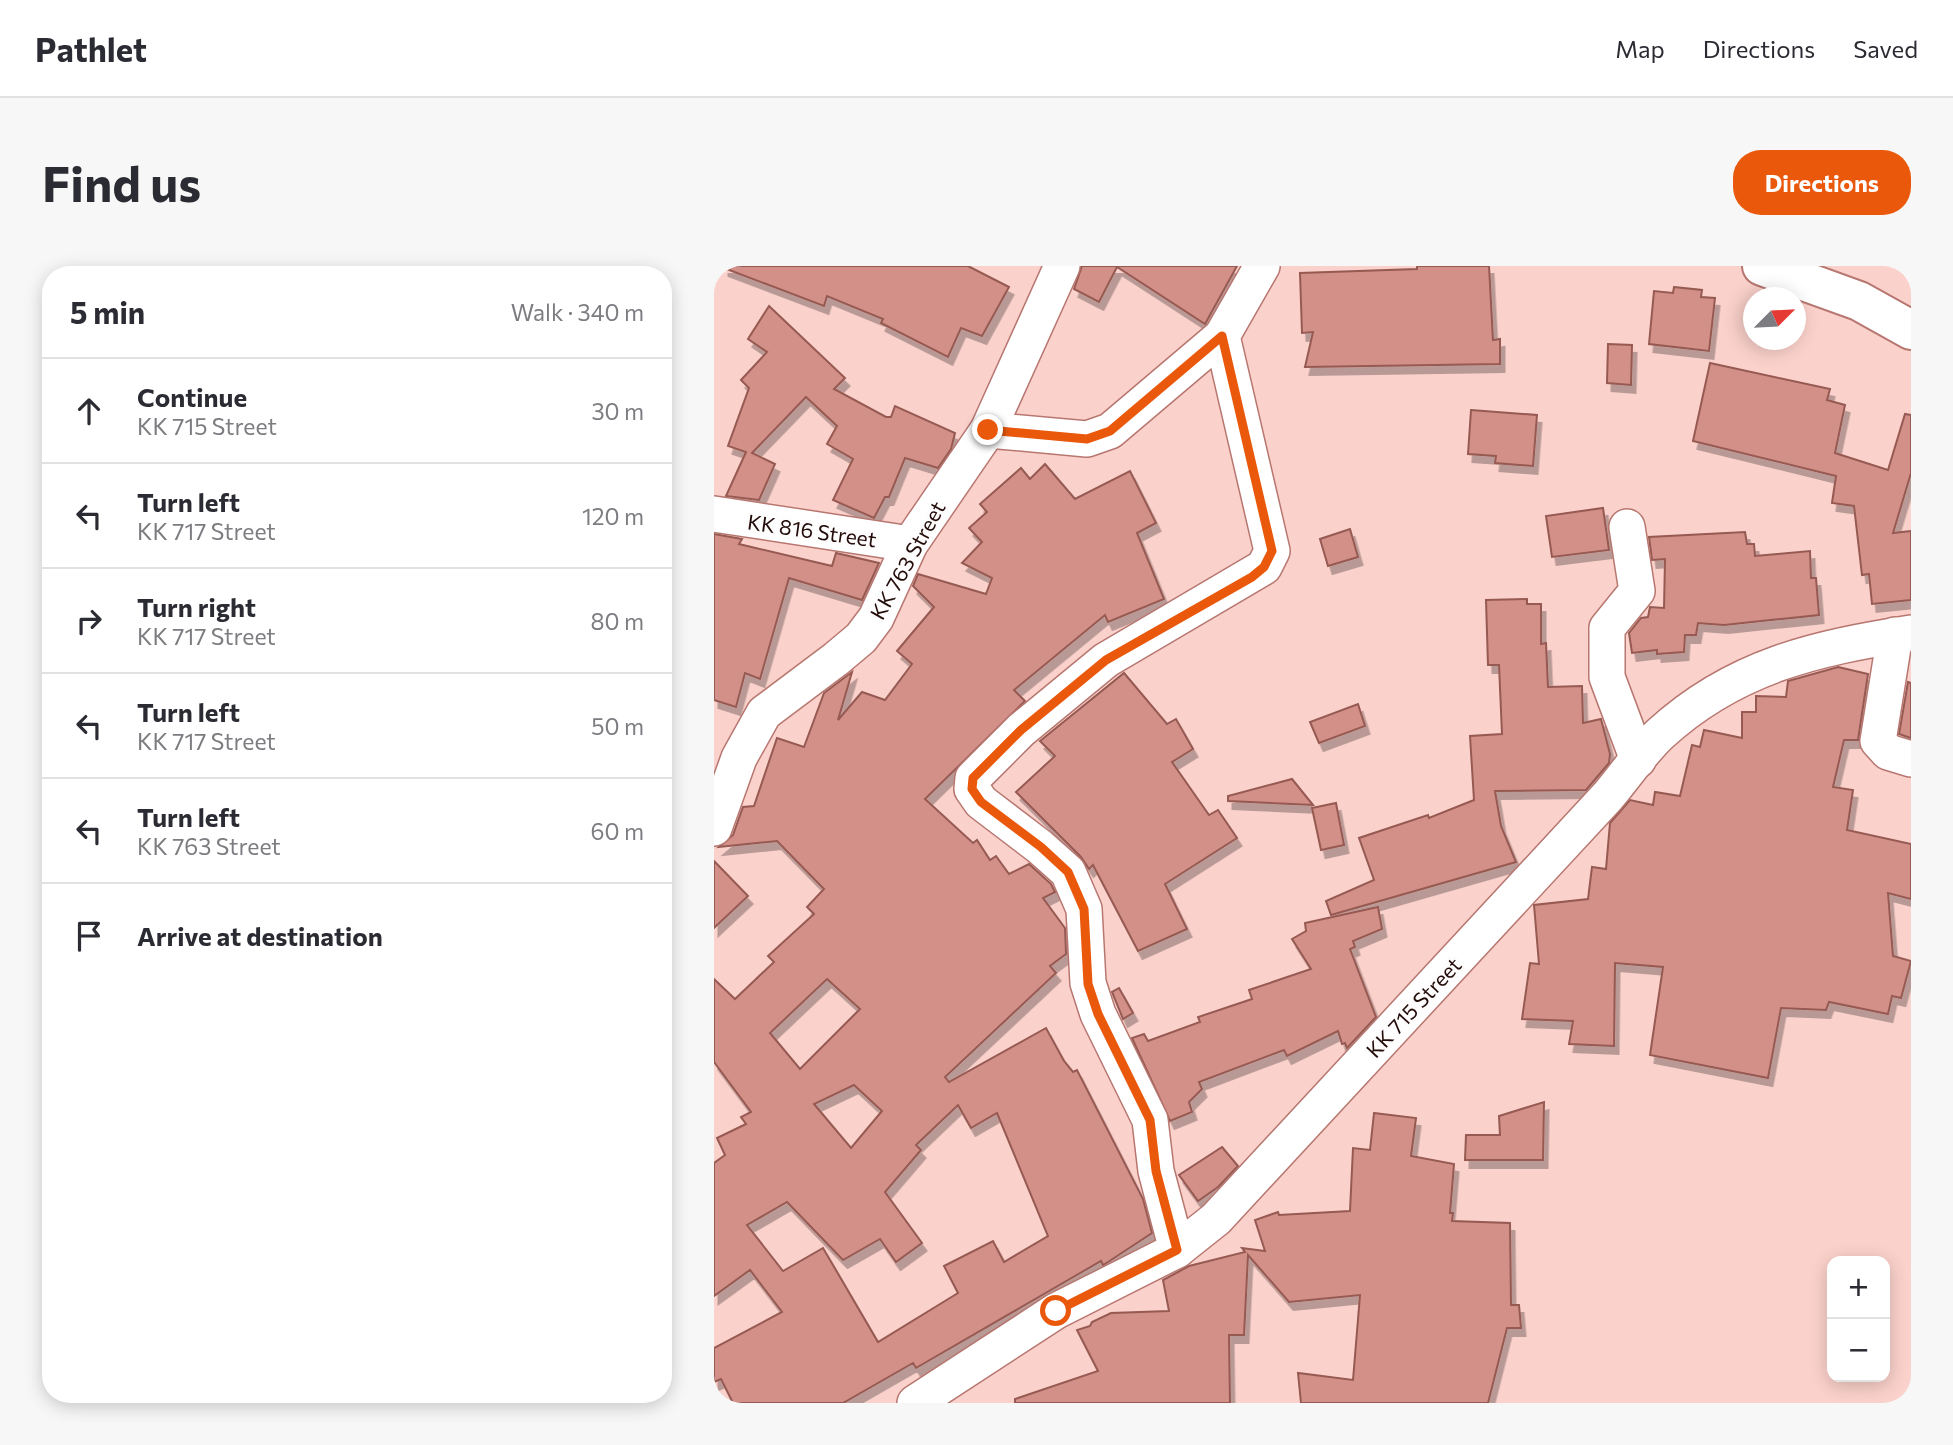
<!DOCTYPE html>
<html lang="en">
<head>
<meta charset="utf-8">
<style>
  body { margin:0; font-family:Commissioner,sans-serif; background:#f7f7f7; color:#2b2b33 }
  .controls { position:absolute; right:21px; bottom:21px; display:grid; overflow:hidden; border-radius:14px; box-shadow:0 4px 18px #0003 }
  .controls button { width:63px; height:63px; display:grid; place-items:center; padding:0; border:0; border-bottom:2px solid #e1e1e2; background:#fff; color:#2b2b33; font:35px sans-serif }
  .compass { position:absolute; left:1029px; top:21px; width:63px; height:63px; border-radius:50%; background:#fff; box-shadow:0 4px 18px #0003; rotate:66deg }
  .stop { position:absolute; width:21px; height:21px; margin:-16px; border:5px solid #ea580c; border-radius:50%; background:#fff }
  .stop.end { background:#ea580c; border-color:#fff; box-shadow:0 2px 7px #0008 }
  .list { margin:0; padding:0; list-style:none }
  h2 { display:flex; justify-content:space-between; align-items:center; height:91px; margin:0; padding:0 28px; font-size:30px }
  h2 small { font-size:23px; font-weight:400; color:#7c7c81 }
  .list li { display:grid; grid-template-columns:46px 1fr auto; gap:21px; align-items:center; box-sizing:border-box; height:105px; padding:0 28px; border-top:2px solid #e1e1e2 }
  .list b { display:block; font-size:26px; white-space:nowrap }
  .list p { margin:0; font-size:23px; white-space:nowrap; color:#7c7c81 }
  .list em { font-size:23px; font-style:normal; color:#7c7c81 }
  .icon { flex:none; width:38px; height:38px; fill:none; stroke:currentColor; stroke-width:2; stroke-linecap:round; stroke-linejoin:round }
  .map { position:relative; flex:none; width:1197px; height:1137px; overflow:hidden; border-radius:28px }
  header { display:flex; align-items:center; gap:42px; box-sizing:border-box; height:98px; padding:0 35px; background:#fff; border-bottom:2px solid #e1e1e2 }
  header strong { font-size:33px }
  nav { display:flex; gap:38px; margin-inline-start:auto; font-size:24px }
  .intro { display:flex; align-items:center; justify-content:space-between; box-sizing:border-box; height:168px; padding:0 42px }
  h1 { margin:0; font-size:49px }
  .button { padding:18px 32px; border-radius:28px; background:#ea580c; color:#fff; font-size:24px; font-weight:700 }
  main { display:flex; gap:42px; padding:0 42px }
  aside { flex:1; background:#fff; border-radius:28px; box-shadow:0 4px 18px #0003 }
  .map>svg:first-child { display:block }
  .building { fill:#d29088; stroke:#965a53; stroke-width:2; fill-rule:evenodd; filter:url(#shadow) }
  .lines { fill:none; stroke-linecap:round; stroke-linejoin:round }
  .street-casing { stroke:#b77770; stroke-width:38 }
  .secondary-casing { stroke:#b77770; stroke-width:42 }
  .street { stroke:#fff; stroke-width:35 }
  .secondary { stroke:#fff; stroke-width:38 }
  .route { stroke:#ea580c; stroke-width:9 }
  .labels { text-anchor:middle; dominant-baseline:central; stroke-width:7; stroke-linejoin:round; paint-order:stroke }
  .street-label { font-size:21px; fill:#240c0a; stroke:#fdfdfd }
</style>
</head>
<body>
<header>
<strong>Pathlet</strong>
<nav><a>Map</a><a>Directions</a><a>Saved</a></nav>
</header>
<div class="intro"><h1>Find us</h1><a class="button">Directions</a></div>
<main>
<aside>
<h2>5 min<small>Walk · 340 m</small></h2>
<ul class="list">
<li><svg class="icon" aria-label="ahead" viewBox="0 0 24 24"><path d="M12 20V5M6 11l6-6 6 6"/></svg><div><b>Continue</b><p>KK 715 Street</p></div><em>30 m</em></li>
<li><svg class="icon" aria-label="left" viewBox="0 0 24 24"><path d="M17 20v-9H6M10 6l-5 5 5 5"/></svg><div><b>Turn left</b><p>KK 717 Street</p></div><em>120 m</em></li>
<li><svg class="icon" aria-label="right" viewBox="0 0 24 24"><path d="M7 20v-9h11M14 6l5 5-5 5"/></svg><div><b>Turn right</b><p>KK 717 Street</p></div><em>80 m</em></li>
<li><svg class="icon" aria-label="left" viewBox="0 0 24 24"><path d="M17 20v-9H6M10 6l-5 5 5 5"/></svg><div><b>Turn left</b><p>KK 717 Street</p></div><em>50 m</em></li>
<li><svg class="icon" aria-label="left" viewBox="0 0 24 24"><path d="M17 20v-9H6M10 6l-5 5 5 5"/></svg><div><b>Turn left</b><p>KK 763 Street</p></div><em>60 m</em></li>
<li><svg class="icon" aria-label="arrive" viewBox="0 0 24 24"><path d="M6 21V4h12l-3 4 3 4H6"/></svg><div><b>Arrive at destination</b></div></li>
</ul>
</aside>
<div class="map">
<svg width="1197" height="1137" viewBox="0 0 1197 1137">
  <defs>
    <filter id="shadow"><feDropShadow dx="4.5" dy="8" stdDeviation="0" flood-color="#0004"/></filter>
  </defs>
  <rect width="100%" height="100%" fill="#fbd1cb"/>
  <g class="building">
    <polygon points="10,0 254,0 295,21 268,70 247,62 234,91 167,57 169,53 113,30 110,40 10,2"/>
    <polygon points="368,0 523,0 491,58 403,1 385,36 360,23"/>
    <polygon points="703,0 775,0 779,74 786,73 786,98 591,101 599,66 588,67 586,7 703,3"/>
    <polygon points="960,21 988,24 987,31 1001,32 995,85 935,78 940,25 959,27"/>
    <polygon points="55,40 131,112 120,123 172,151 177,151 181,140 241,167 237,183 224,202 191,192 175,231 171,231 160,252 119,234 139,193 113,178 123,160 92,131 38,187 61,198 45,234 12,230 32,186 14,180 35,122 27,114 53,86 34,73"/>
    <polygon points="894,78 918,79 917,119 893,117"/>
    <polygon points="996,97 1116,123 1113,134 1131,139 1121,187 1174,204 1191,148 1197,149 1197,207 1179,267 1197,265 1197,334 1158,338 1155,308 1148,309 1140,240 1118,237 1122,210 979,175"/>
    <polygon points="757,144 823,149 819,200 781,197 782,190 754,188"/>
    <path d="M 331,198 L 361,233 L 416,205 L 442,257 L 423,267 L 450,333 L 394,356 L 391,349 L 300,424 L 311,435 L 211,533 L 259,577 L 263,574 L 276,594 L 282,590 L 295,608 L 315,598 L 337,618 L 341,626 L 329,632 L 351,662 L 352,688 L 336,700 L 342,707 L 231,811 L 235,816 L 332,762 L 350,795 L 359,806 L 363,804 L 429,933 L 438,967 L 394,996 L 389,999 L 387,995 L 202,1102 L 199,1097 L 129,1137 L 19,1137 L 7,1113 L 0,1116 L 0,1082 L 68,1046 L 36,1004 L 0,1030 L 0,897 L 11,889 L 3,872 L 32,858 L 27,851 L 37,846 L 0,796 L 0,713 L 21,733 L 60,696 L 54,690 L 100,648 L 93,641 L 110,623 L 63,575 L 5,581 L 19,569 L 29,541 L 40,540 L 63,472 L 90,481 L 110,427 L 138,406 L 124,454 L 148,426 L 171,434 L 198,398 L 183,385 L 220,341 L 199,320 L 204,308 L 272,328 L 278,312 L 248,297 L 268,276 L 255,262 L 273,246 L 266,238 L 307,202 L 316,213 ZM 113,713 L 146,743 L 86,803 L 56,767 ZM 140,819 L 168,845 L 137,882 L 100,838 ZM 244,839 L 257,862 L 283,847 L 334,970 L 290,996 L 279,975 L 230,1000 L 244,1027 L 164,1076 L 109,982 L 69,1005 L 33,959 L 73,936 L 129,994 L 166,973 L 182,996 L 208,977 L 171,926 L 207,884 L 202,879 Z"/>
    <polygon points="889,242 895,284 838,291 832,250"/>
    <polygon points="636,263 644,291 614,300 606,273"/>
    <polygon points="1031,266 1033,278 1040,278 1041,290 1096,285 1097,312 1102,312 1105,349 1010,359 984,357 982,369 971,369 970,386 943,388 943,384 918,387 915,367 927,352 934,351 936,341 950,342 951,293 938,294 935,271"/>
    <polygon points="0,268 28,273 25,278 118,300 122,287 165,297 148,334 75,312 46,413 31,407 22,441 0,434"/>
    <polygon points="813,333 813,338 827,338 827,378 832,377 834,421 868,420 869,457 887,453 896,488 895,497 872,524 781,525 787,560 802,596 617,649 612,635 660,614 645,572 714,549 715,552 760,534 756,470 788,468 785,399 774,399 772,334"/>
    <polygon points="1124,401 1154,408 1144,474 1130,474 1119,521 1139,524 1133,564 1197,578 1197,633 1174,627 1179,690 1197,695 1187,732 1178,730 1174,748 1115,736 1112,744 1067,742 1054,812 936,789 949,701 901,697 900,780 855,778 859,755 808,753 816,697 825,698 820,639 874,633 878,601 892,603 896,557 916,534 939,539 941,526 966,530 978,479 986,481 990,464 1028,472 1028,446 1042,446 1042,430 1072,431 1074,415"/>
    <polygon points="410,407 453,458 462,453 479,483 458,496 495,549 504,544 523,572 451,618 473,663 424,685 379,599 375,603 367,591 302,526 341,490 326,475"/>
    <polygon points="1194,416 1197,417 1197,472 1185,468"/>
    <polygon points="644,438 651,460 605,477 596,456"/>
    <polygon points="578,513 599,539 514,535 514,530"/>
    <polygon points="622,537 630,579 607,584 598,542"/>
    <polygon points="0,595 34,630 0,662"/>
    <polygon points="664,641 668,663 639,675 641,681 636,683 662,751 633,782 631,777 628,778 624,765 573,790 570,784 485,816 488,823 475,836 478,846 456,855 418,772 430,768 434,775 486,756 484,751 538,733 535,724 597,703 578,673 592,665 591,657"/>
    <polygon points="405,722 419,747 409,753 398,726"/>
    <polygon points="830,836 829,894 751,894 752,869 786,869 785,850"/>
    <polygon points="660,847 702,852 697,890 740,898 736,947 739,947 738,955 796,957 797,1039 805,1039 807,1062 793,1062 774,1137 587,1137 584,1107 639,1114 646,1029 575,1036 534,989 530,1069 515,1069 516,1137 301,1137 301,1133 384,1105 363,1064 376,1060 378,1056 397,1047 455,1045 449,1014 475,1000 531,986 528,982 551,985 541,954 564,946 565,949 636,945 639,882 656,884"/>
    <polygon points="508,881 524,900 504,921 484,935 465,909"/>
  </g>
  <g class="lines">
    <defs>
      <g id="street">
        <polyline points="274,164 373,173 396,165 508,70"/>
        <polyline points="0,248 196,278"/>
        <polyline points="913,261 923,325 893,362 893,411 924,494"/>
        <polyline points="1181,369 1164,475 1174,486 1197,493"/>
        <polyline points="0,562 25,492 50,447 122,393 147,372 162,352 196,278 274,164 348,0"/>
        <polyline points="463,984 442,905 436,854 384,748 374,717 370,643 354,606 326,581 267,536 258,523 259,512 307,464 392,394 550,301 558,285 508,70 548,0"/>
        <path d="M 201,1137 L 342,1045 L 463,984 L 502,953 L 894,530 C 911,510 927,486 946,468 C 1020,400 1102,382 1197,367"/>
      </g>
      <polyline id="secondary" points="1048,0 1145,35 1197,64"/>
    </defs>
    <use href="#street" class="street-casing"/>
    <use href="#secondary" class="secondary-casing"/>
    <use href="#street" class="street"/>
    <use href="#secondary" class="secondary"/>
  </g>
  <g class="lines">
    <polyline class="route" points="274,164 373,173 396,165 508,70 558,285 550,301 538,311 392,394 307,464 259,512 258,523 267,536 327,581 354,606 370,643 374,718 384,748 436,854 442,905 463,984 342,1045"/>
  </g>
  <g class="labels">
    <g class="street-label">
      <text transform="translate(98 264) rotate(8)">KK 816 Street</text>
      <text transform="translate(193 294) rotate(-61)">KK 763 Street</text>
      <text transform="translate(699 741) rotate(-47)">KK 715 Street</text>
    </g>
  </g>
</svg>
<div class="controls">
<button>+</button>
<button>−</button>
</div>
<svg class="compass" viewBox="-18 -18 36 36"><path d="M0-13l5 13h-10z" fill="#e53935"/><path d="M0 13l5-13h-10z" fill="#7c7c81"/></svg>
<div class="stop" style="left:342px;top:1045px"></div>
<div class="stop end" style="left:274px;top:164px"></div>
</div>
</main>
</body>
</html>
